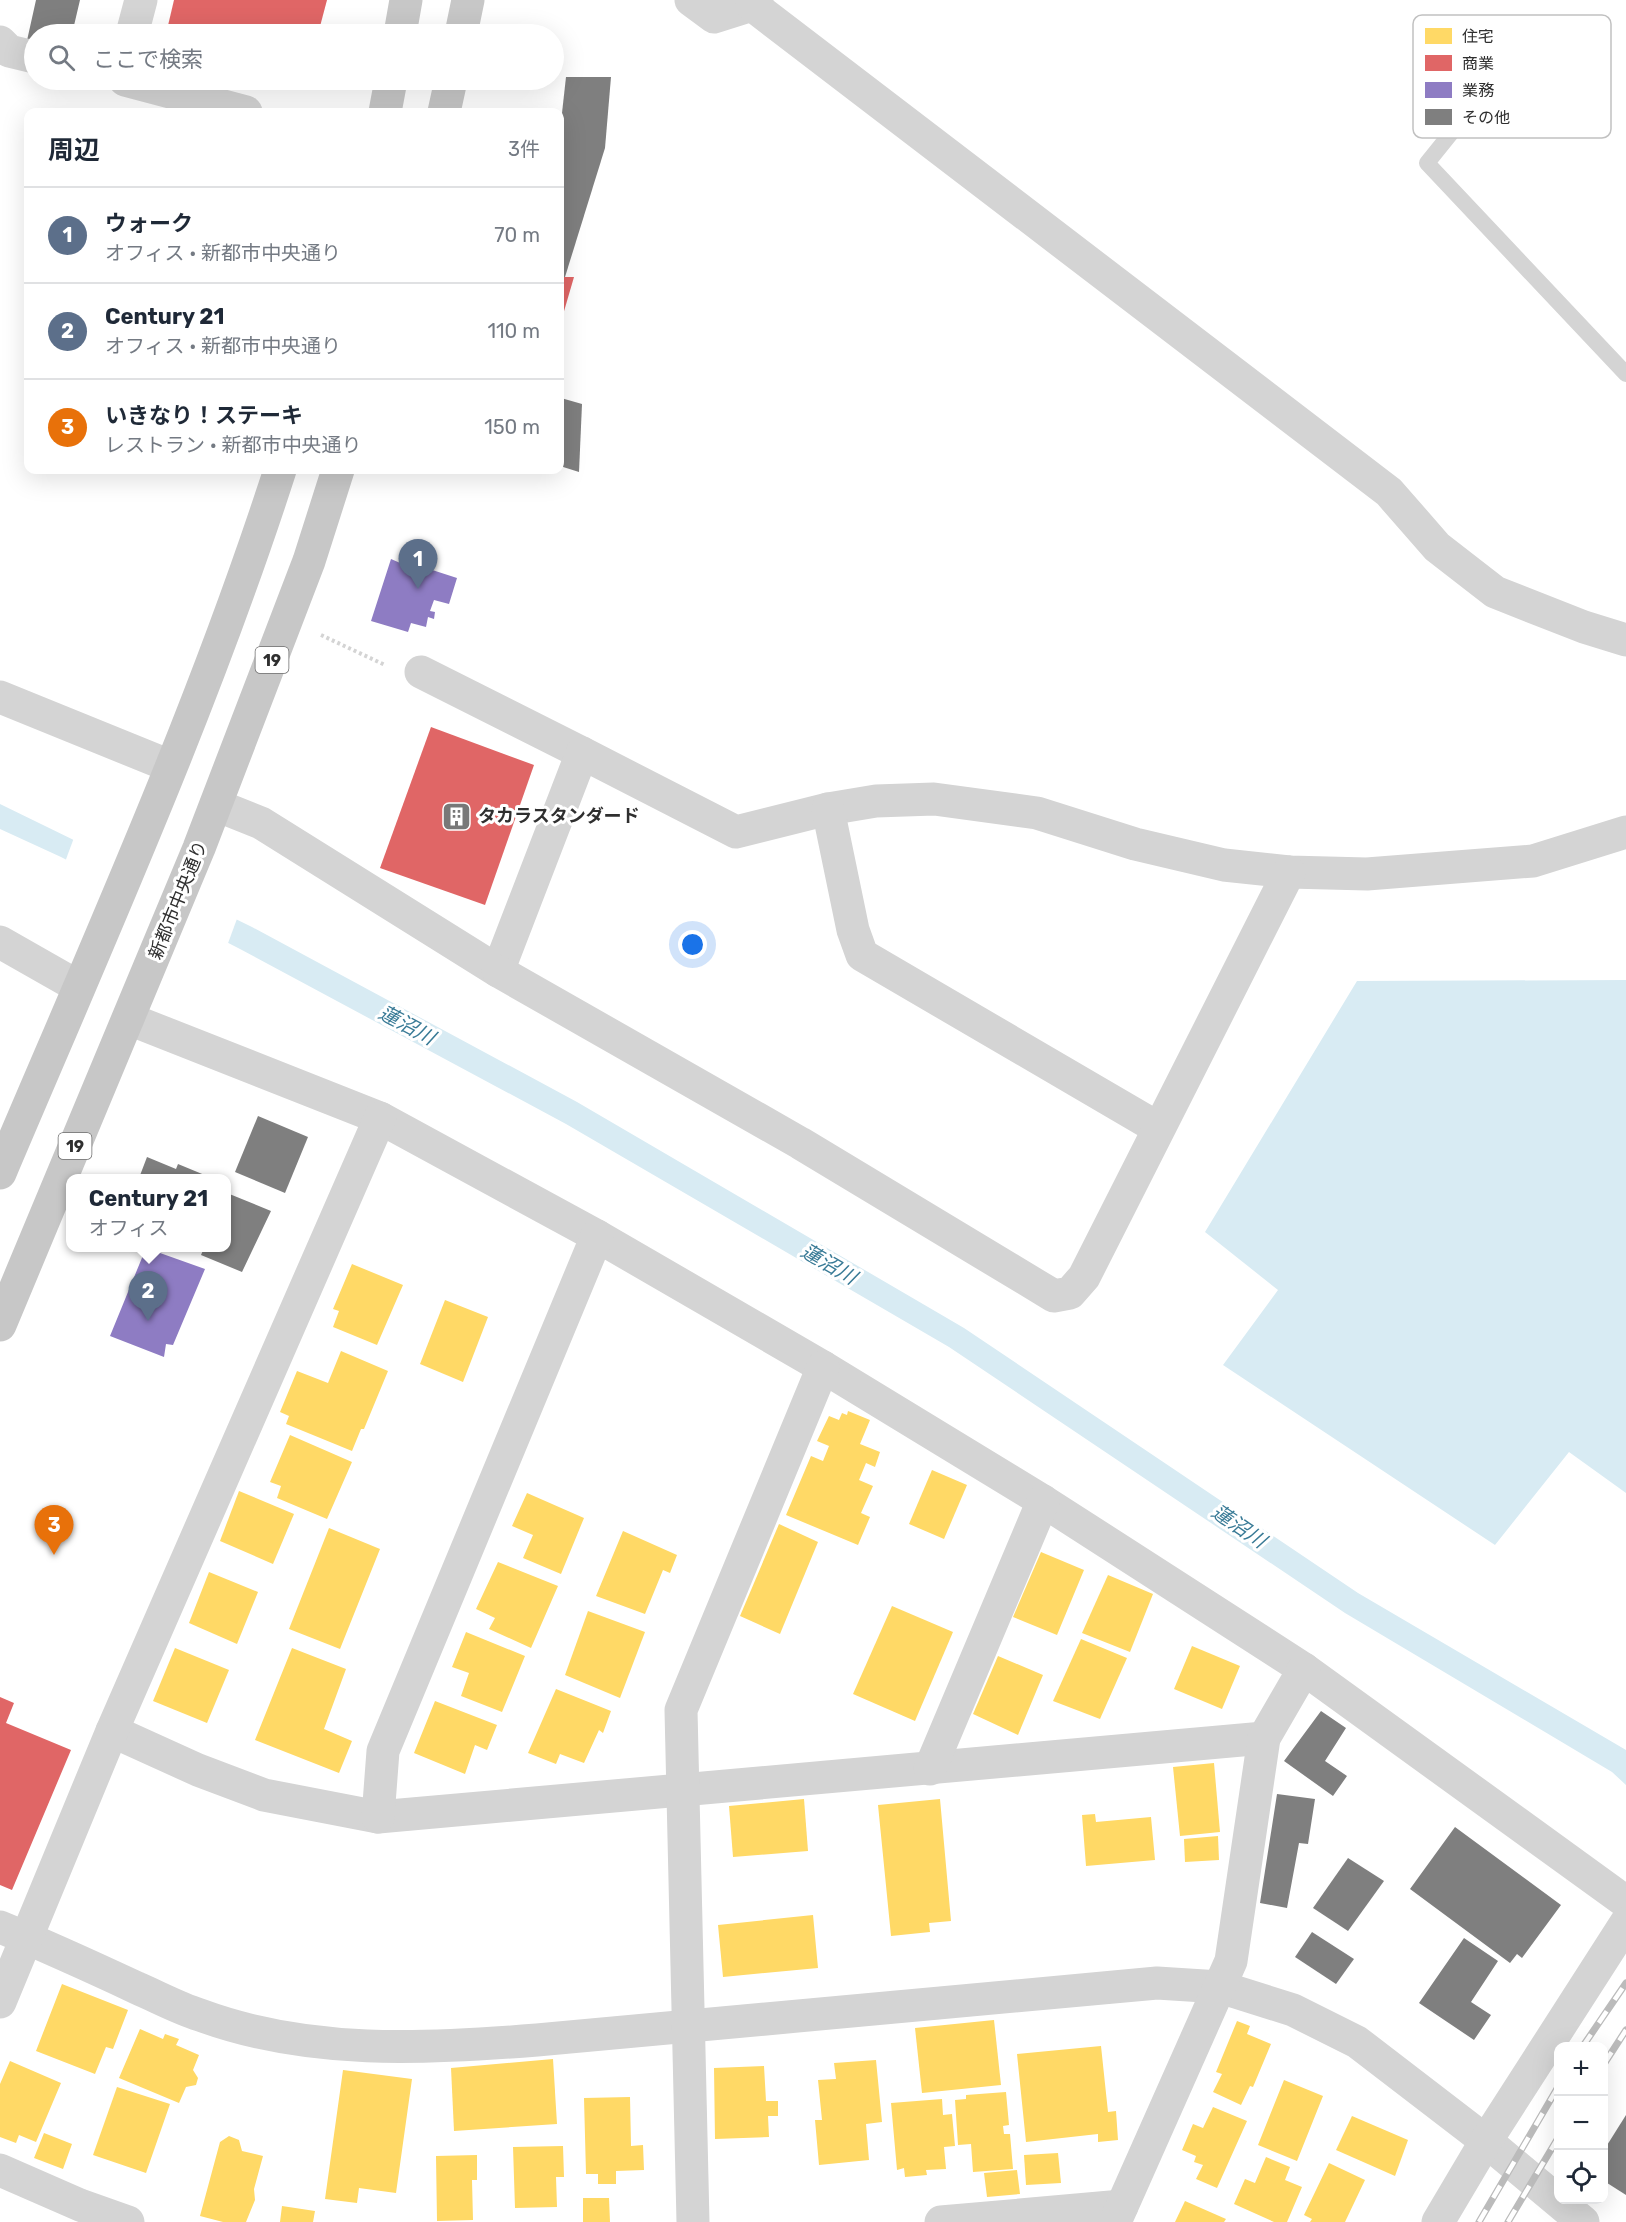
<!DOCTYPE html>
<html lang="ja">
<head>
<meta charset="utf-8">
<style>
  body { margin:0; font-family:Rubik,"Noto Sans JP",sans-serif; background:#f6f6f7; color:#1f2937 }
  .controls { position:absolute; right:18px; bottom:18px; display:grid; overflow:hidden; border-radius:12px; box-shadow:0 6px 24px #0002 }
  .controls button { width:54px; height:54px; display:grid; place-items:center; padding:0; border:0; border-bottom:2px solid #e0e1e3; background:#fff; color:#1f2937; font:30px sans-serif }
  .you { position:absolute; left:693px; top:945px; width:21px; height:21px; margin:-15px; border:4px solid #fff; border-radius:50%; background:#1a73e8; box-shadow:0 0 0 9px #1a73e833 }
  .badge { display:grid; place-items:center; width:39px; height:39px; border-radius:50%; background:#787878; color:#fff; font-size:20px; font-weight:700 }
  .pin { position:absolute; translate:-50% -50px; filter:drop-shadow(0 2px 3px #0008) }
  .pin::after { content:''; position:absolute; top:32px; width:21px; height:18px; background:inherit; clip-path:polygon(0 0,100% 0,50% 100%) }
  .popup { position:absolute; left:66px; top:1174px; width:165px; height:78px; box-sizing:border-box; display:grid; place-content:center; border-radius:12px; background:#fff; filter:drop-shadow(0 2px 4px #0005); font-size:20px; white-space:nowrap; color:#747a83 }
  .popup b { font-size:22px; color:#1f2937 }
  .popup::after { content:''; position:absolute; left:50%; top:100%; margin-left:-12px; border:12px solid transparent; border-top-color:#fff }
  .list { margin:0; padding:0; list-style:none }
  h2 { display:flex; justify-content:space-between; align-items:center; height:78px; margin:0; padding:0 24px; font-size:26px }
  h2 small { font-size:20px; font-weight:400; color:#747a83 }
  .list li { display:grid; grid-template-columns:39px 1fr auto; gap:18px; align-items:center; box-sizing:border-box; height:96px; padding:0 24px; border-top:2px solid #e0e1e3 }
  .list b { display:block; font-size:22px; white-space:nowrap }
  .list p { margin:0; font-size:20px; white-space:nowrap; color:#747a83 }
  .list em { font-size:20px; font-style:normal; color:#747a83 }
  .icon { flex:none; width:33px; height:33px; fill:none; stroke:currentColor; stroke-width:2; stroke-linecap:round; stroke-linejoin:round }
  .map { position:relative; flex:none; width:1626px; height:2222px; overflow:hidden }
  .search { position:absolute; background:#fff; box-shadow:0 6px 24px #0002; left:24px; top:24px; width:540px; height:66px; display:flex; align-items:center; gap:15px; box-sizing:border-box; padding:0 21px; border-radius:33px; color:#747a83; font-size:22px }
  .panel { position:absolute; background:#fff; box-shadow:0 6px 24px #0002; left:24px; top:108px; width:540px; height:366px; border-radius:12px }
  .map>svg:first-child { display:block }
  .water { fill:#d8ebf3 }
  .pier { fill:#fff }
  .homes { fill:#ffd966 }
  .shops { fill:#e06666 }
  .offices { fill:#8e7cc3 }
  .building { fill:#7f7f7f }
  .lines { fill:none; stroke-linecap:round; stroke-linejoin:round }
  .path { stroke:#d4d4d4; stroke-width:4; stroke-dasharray:3 3; stroke-linecap:butt }
  .lane { stroke:#d4d4d4; stroke-width:16 }
  .street { stroke:#d4d4d4; stroke-width:33 }
  .primary { stroke:#c7c7c7; stroke-width:33 }
  .rail-casing { stroke:#bbb; stroke-width:7 }
  .rail { stroke:#fff; stroke-width:4.5; stroke-dasharray:14; stroke-linecap:butt }
  .labels { text-anchor:middle; dominant-baseline:central; stroke-width:6; stroke-linejoin:round; paint-order:stroke }
  .shield { fill:#fff; stroke:#6d6d6d; stroke-width:1.5 }
  .shield-label { font-size:16px; font-weight:bold; fill:#2f2f2f }
  .poi-label { font-size:18px; font-weight:bold; fill:#2f2f2f; stroke:#fff; text-anchor:start }
  .street-label { font-size:18px; fill:#2f2f2f; stroke:#fff }
  .water-label { font-size:20px; font-style:italic; fill:#387a96; stroke:#fff }
  .key { fill:#fff; stroke:#c1c1c1; stroke-width:1.5 }
  .key-label { font-size:16px; fill:#2f2f2f }
</style>
</head>
<body>
<div class="map">
<svg width="1626" height="2222" viewBox="0 0 1626 2222">
  <rect width="100%" height="100%" fill="#fff"/>
  <g class="water">
    <polygon points="0,804 252,927 577,1102 964,1328 1358,1593 1626,1750 1626,1785 1612,1772 1345,1613 949,1347 566,1124 240,949 61,857 0,829"/>
    <polygon points="1626,980 1626,1493 1569,1452 1495,1545 1223,1365 1278,1290 1205,1232 1357,981"/>
  </g>
  <polygon class="pier" points="75,835 238,916 227,946 65,862"/>
  <g class="homes">
    <polygon points="352,1264 403,1285 377,1345 333,1327 339,1311 333,1309"/>
    <polygon points="445,1300 488,1317 463,1382 420,1364"/>
    <polygon points="341,1351 388,1371 364,1429 361,1429 352,1451 286,1424 289,1416 280,1412 297,1371 328,1383"/>
    <polygon points="848,1411 870,1420 860,1444 880,1452 875,1467 866,1463 859,1480 873,1486 861,1513 870,1517 858,1545 786,1515 811,1456 823,1461 829,1446 817,1441 829,1416 839,1420 842,1413 847,1415"/>
    <polygon points="290,1435 352,1462 327,1519 277,1498 281,1486 270,1482"/>
    <polygon points="932,1470 967,1485 944,1539 909,1524"/>
    <polygon points="239,1491 294,1514 273,1564 220,1541"/>
    <polygon points="527,1493 584,1518 561,1574 523,1558 533,1535 512,1526"/>
    <polygon points="779,1524 818,1542 780,1634 740,1616"/>
    <polygon points="329,1528 380,1549 340,1649 289,1629"/>
    <polygon points="623,1531 677,1555 670,1573 663,1570 645,1614 596,1596"/>
    <polygon points="1041,1552 1084,1570 1057,1635 1013,1617"/>
    <polygon points="498,1562 558,1586 531,1648 489,1629 495,1618 476,1609"/>
    <polygon points="209,1572 258,1592 237,1644 189,1623"/>
    <polygon points="1108,1575 1153,1594 1130,1652 1082,1633"/>
    <polygon points="892,1606 953,1632 915,1721 853,1694"/>
    <polygon points="588,1611 645,1632 620,1698 565,1675"/>
    <polygon points="466,1632 525,1656 502,1712 461,1696 469,1673 452,1667"/>
    <polygon points="1081,1639 1127,1658 1100,1719 1053,1701"/>
    <polygon points="1192,1646 1240,1666 1222,1709 1174,1689"/>
    <polygon points="175,1648 229,1670 207,1723 153,1701"/>
    <polygon points="292,1648 346,1669 324,1729 352,1741 339,1773 255,1740"/>
    <polygon points="998,1656 1043,1675 1018,1735 973,1714"/>
    <polygon points="556,1689 611,1711 603,1733 599,1730 584,1763 560,1754 556,1764 528,1753"/>
    <polygon points="435,1701 497,1725 487,1750 475,1745 465,1774 414,1753"/>
    <polygon points="1214,1763 1220,1832 1180,1836 1173,1767"/>
    <polygon points="804,1799 808,1851 733,1857 729,1806"/>
    <polygon points="940,1799 951,1921 929,1923 930,1932 891,1936 878,1805"/>
    <polygon points="1095,1814 1096,1822 1151,1817 1155,1860 1086,1866 1082,1815"/>
    <polygon points="1218,1836 1219,1860 1185,1862 1184,1839"/>
    <polygon points="813,1915 818,1968 723,1977 718,1925"/>
    <polygon points="62,1984 128,2010 113,2049 106,2047 95,2074 36,2051"/>
    <polygon points="994,2020 1001,2085 922,2093 915,2028"/>
    <polygon points="1237,2021 1250,2026 1247,2034 1271,2044 1253,2087 1250,2086 1241,2105 1213,2092 1222,2074 1216,2072"/>
    <polygon points="140,2029 163,2039 165,2034 179,2039 176,2045 199,2055 193,2070 198,2078 196,2085 186,2087 179,2103 119,2078"/>
    <polygon points="1101,2046 1108,2112 1116,2111 1118,2140 1098,2142 1098,2134 1026,2142 1017,2054"/>
    <polygon points="553,2059 557,2124 454,2131 451,2068"/>
    <polygon points="876,2060 882,2122 866,2124 869,2160 819,2165 815,2120 822,2120 818,2080 836,2079 834,2063"/>
    <polygon points="10,2061 61,2083 36,2142 19,2135 16,2143 0,2137 0,2084"/>
    <polygon points="764,2066 766,2101 778,2101 778,2116 768,2116 769,2137 715,2139 714,2068"/>
    <polygon points="343,2070 412,2079 396,2193 359,2188 357,2203 325,2199"/>
    <polygon points="1284,2080 1323,2096 1297,2161 1258,2145"/>
    <polygon points="117,2087 170,2104 146,2173 93,2155"/>
    <polygon points="1006,2092 1009,2125 1003,2126 1004,2134 1010,2134 1013,2169 973,2172 971,2144 958,2145 955,2100 966,2099 966,2095"/>
    <polygon points="630,2097 631,2146 643,2145 644,2170 616,2171 616,2184 598,2184 598,2174 586,2174 584,2098"/>
    <polygon points="942,2099 943,2115 952,2114 955,2146 944,2147 946,2169 926,2170 927,2175 905,2177 904,2168 897,2170 891,2103"/>
    <polygon points="1213,2107 1247,2121 1217,2188 1196,2179 1203,2165 1194,2162 1196,2156 1182,2150 1193,2124 1203,2128"/>
    <polygon points="1352,2116 1408,2140 1395,2176 1336,2150"/>
    <polygon points="44,2133 72,2144 63,2169 34,2158"/>
    <polygon points="229,2136 239,2140 242,2151 263,2156 254,2189 255,2200 246,2222 223,2222 200,2216 220,2142"/>
    <polygon points="563,2146 564,2177 556,2177 557,2207 515,2208 513,2147"/>
    <polygon points="1058,2153 1061,2183 1026,2185 1024,2155"/>
    <polygon points="477,2155 477,2180 472,2180 473,2220 437,2221 436,2156"/>
    <polygon points="1266,2157 1290,2167 1285,2180 1302,2187 1287,2222 1274,2222 1234,2204 1245,2179 1255,2183"/>
    <polygon points="1329,2163 1365,2180 1345,2222 1310,2222 1312,2219 1304,2215"/>
    <polygon points="1017,2170 1020,2194 987,2197 984,2173"/>
    <polygon points="583,2198 609,2198 610,2222 583,2222"/>
    <polygon points="1185,2201 1226,2219 1224,2222 1175,2222"/>
    <polygon points="282,2206 315,2211 313,2222 280,2222"/>
  </g>
  <g class="shops">
    <polygon points="174,0 327,0 318,34 166,34"/>
    <polygon points="560,277 574,277 560,325"/>
    <polygon points="431,727 534,765 485,905 380,868"/>
    <polygon points="0,1697 14,1703 6,1723 71,1750 12,1890 0,1885"/>
  </g>
  <g class="offices">
    <polygon points="391,559 421,572 423,567 457,578 449,604 434,600 430,611 435,612 434,619 428,617 426,627 411,623 408,632 371,621"/>
    <polygon points="146,1248 205,1269 173,1345 166,1344 164,1357 110,1336"/>
  </g>
  <g class="building">
    <polygon points="36,0 80,0 72,34 34,34 34,47 26,45"/>
    <polygon points="566,77 611,77 605,148 565,277 560,277 560,131"/>
    <polygon points="561,398 582,404 579,472 560,466"/>
    <polygon points="258,1116 308,1137 285,1193 235,1172"/>
    <polygon points="147,1157 176,1169 178,1164 207,1176 206,1178 139,1178"/>
    <polygon points="227,1193 271,1211 242,1272 201,1255 204,1248 226,1248"/>
    <polygon points="1321,1711 1346,1728 1325,1761 1347,1776 1333,1796 1284,1761"/>
    <polygon points="1277,1794 1315,1799 1308,1844 1299,1843 1287,1908 1260,1903"/>
    <polygon points="1455,1827 1561,1905 1522,1958 1517,1954 1510,1963 1410,1889"/>
    <polygon points="1348,1858 1384,1881 1348,1931 1313,1908"/>
    <polygon points="1312,1932 1354,1959 1336,1984 1295,1957"/>
    <polygon points="1464,1938 1498,1961 1471,2002 1491,2015 1474,2040 1419,2003"/>
    <polygon points="1626,2115 1626,2195 1604,2181 1604,2150"/>
  </g>
  <g class="lines">
    <polyline class="path" points="321,635 385,665"/>
    <polyline class="lane" points="1510,60 1427,163 1626,374"/>
    <g class="street">
      <polyline points="691,0 714,17 752,5 757,0"/>
      <polyline points="752,5 1389,492 1437,547 1495,592 1584,627 1626,640"/>
      <polyline points="132,34 141,0"/>
      <polyline points="0,42 9,51 34,57"/>
      <polyline points="125,80 246,112"/>
      <polyline points="421,672 582,753"/>
      <polyline points="0,697 170,766"/>
      <polyline points="216,805 261,823 498,971 582,753 736,832 828,809 876,801 934,799 1037,813 1135,844 1224,865 1289,872 1367,874 1533,861 1626,832"/>
      <polyline points="828,809 853,930 862,955 1158,1128"/>
      <polyline points="0,942 79,987"/>
      <polyline points="498,971 800,1143 1054,1296 1070,1293 1084,1277 1289,872"/>
      <polyline points="129,1019 380,1118 597,1236 823,1367 1043,1501 1304,1669 1626,1902"/>
      <polyline points="112,1731 198,1770 264,1795 378,1817 1264,1738"/>
      <polyline points="930,1769 1043,1501"/>
      <polyline points="378,1817 383,1751 597,1236"/>
      <path d="M 0,1927 C 46,1946 92,1967 137,1988 C 158,1997 178,2008 200,2015 C 308,2055 425,2049 537,2040 L 1157,1983 L 1220,1987 L 1293,2010 L 1357,2042 L 1486,2141 L 1583,2222"/>
      <polyline points="0,2002 112,1731 380,1118"/>
      <polyline points="0,2170 80,2205 128,2222"/>
      <polyline points="693,2222 681,1710 823,1367"/>
      <polyline points="941,2222 1122,2206"/>
      <polyline points="1115,2222 1231,1961 1264,1738 1304,1669"/>
      <polyline points="1438,2222 1486,2141 1626,1923"/>
    </g>
    <g class="primary">
      <polyline points="400,34 406,0"/>
      <polyline points="461,34 468,0"/>
      <polyline points="385,112 391,80"/>
      <polyline points="444,112 451,80"/>
      <path d="M 0,1173 C 98,942 203,709 280,470"/>
      <polyline points="0,1325 199,848 309,561 338,470"/>
    </g>
    <defs>
      <g id="rail">
        <polyline points="1583,2046 1626,1983"/>
        <polyline points="1604,2064 1626,2030"/>
        <polyline points="1479,2222 1558,2087"/>
        <polyline points="1508,2222 1558,2138"/>
      </g>
    </defs>
    <use href="#rail" class="rail-casing"/>
    <use href="#rail" class="rail"/>
  </g>
  <defs>
    <symbol id="building-square" viewBox="-11 -11 22 22"><rect x="-9" y="-9" width="18" height="18" rx="4" fill="#787878" stroke="#fff"/><path d="M-4-6H4V6H1V3H-1V6H-4ZM-2.5-4.3h1.7v1.8h-1.7ZM.8-4.3h1.7v1.8H.8ZM-2.5-1h1.7V.8h-1.7ZM.8-1h1.7V.8H.8Z" fill="#fff"/></symbol>
  </defs>
  <g fill-rule="evenodd">
    <use href="#building-square" x="440" y="800" width="33" height="33"/>
  </g>
  <g class="labels">
    <g class="shield">
      <rect x="255.5" y="647" width="33" height="26" rx="4.5"/>
      <rect x="58.5" y="1133" width="33" height="26" rx="4.5"/>
    </g>
    <g class="shield-label">
      <text x="272" y="660">19</text>
      <text x="75" y="1146">19</text>
    </g>
    <g class="poi-label">
      <text x="478" y="816">タカラスタンダード</text>
    </g>
    <g class="street-label">
      <text transform="translate(178 900) rotate(-68)">新都市中央通り</text>
    </g>
    <g class="water-label">
      <text transform="translate(407 1025) rotate(28)">蓮沼川</text>
      <text transform="translate(829 1264) rotate(30)">蓮沼川</text>
      <text transform="translate(1239 1526) rotate(34)">蓮沼川</text>
    </g>
  </g>
  <rect x="1413" y="15" width="198" height="123" rx="9" class="key"/>
  <rect x="1425" y="28" width="27" height="16" fill="#ffd966"/>
  <rect x="1425" y="55" width="27" height="16" fill="#e06666"/>
  <rect x="1425" y="82" width="27" height="16" fill="#8e7cc3"/>
  <rect x="1425" y="109" width="27" height="16" fill="#7f7f7f"/>
  <g class="key-label">
    <text x="1462" y="42">住宅</text>
    <text x="1462" y="69">商業</text>
    <text x="1462" y="96">業務</text>
    <text x="1462" y="123">その他</text>
  </g>
</svg>
<div class="controls">
<button>+</button>
<button>−</button>
<button><svg class="icon" aria-label="locate" viewBox="0 0 24 24"><circle cx="12" cy="12" r="6"/><path d="M12 2v4M12 18v4M2 12h4M18 12h4"/></svg></button>
</div>
<div class="you"></div>
<div class="pin badge" style="left:418px;top:589px;background:#5c6f8a">1</div>
<div class="pin badge" style="left:148px;top:1321px;background:#5c6f8a">2</div>
<div class="popup"><b>Century 21</b>オフィス</div>
<div class="pin badge" style="left:54px;top:1555px;background:#e8710a">3</div>
<div class="search"><svg class="icon" aria-label="search" viewBox="0 0 24 24"><circle cx="10" cy="10" r="6"/><path d="M15 15l6 6"/></svg>ここで検索</div>
<section class="panel">
<h2>周辺<small>3件</small></h2>
<ul class="list">
<li><span class="badge" style="background:#5c6f8a">1</span><div><b>ウォーク</b><p>オフィス · 新都市中央通り</p></div><em>70 m</em></li>
<li><span class="badge" style="background:#5c6f8a">2</span><div><b>Century 21</b><p>オフィス · 新都市中央通り</p></div><em>110 m</em></li>
<li><span class="badge" style="background:#e8710a">3</span><div><b>いきなり！ステーキ</b><p>レストラン · 新都市中央通り</p></div><em>150 m</em></li>
</ul>
</section>
</div>
</body>
</html>
